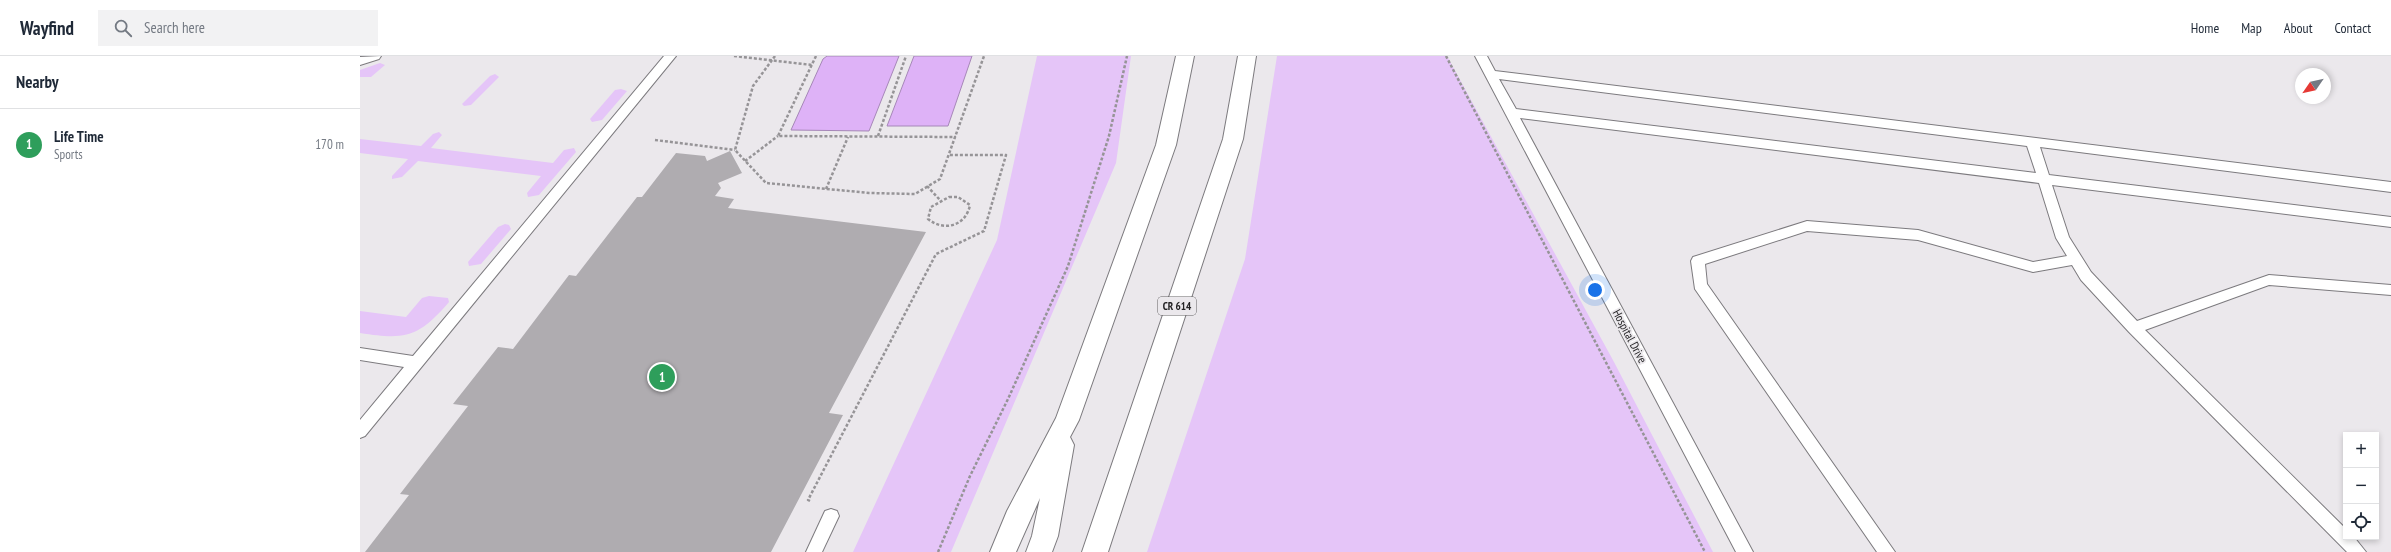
<!DOCTYPE html>
<html lang="en">
<head>
<meta charset="utf-8">
<style>
  body { margin:0; font-family:"PT Sans Narrow",sans-serif; background:#f2f2f3; color:#1f2937 }
  .controls { position:absolute; right:12px; bottom:12px; display:grid; overflow:hidden; border-radius:0px; box-shadow:0 2px 6px #0003 }
  .controls button { width:36px; height:36px; display:grid; place-items:center; padding:0; border:0; border-bottom:1px solid #e0e1e3; background:#fff; color:#1f2937; font:20px sans-serif }
  .compass { position:absolute; left:1935px; top:12px; width:36px; height:36px; border-radius:50%; background:#fff; box-shadow:0 2px 6px #0003; rotate:236deg }
  .you { position:absolute; left:1235px; top:234px; width:14px; height:14px; margin:-10px; border:3px solid #fff; border-radius:50%; background:#1a73e8; box-shadow:0 0 0 6px #1a73e833 }
  .badge { display:grid; place-items:center; width:26px; height:26px; border-radius:50%; background:#736900; color:#fff; font-size:13px; font-weight:700 }
  .pin { position:absolute; translate:-50% -50%; border:2px solid #fff; box-shadow:0 1px 4px #0006 }
  .list { margin:0; padding:0; list-style:none }
  h2 { display:flex; justify-content:space-between; align-items:center; height:52px; margin:0; padding:0 16px; font-size:17px }
  h2 small { font-size:13px; font-weight:400; color:#747a83 }
  .list li { display:grid; grid-template-columns:26px 1fr auto; gap:12px; align-items:center; box-sizing:border-box; height:72px; padding:0 16px; border-top:1px solid #e0e1e3 }
  .list b { display:block; font-size:15px; white-space:nowrap }
  .list p { margin:0; font-size:13px; white-space:nowrap; color:#747a83 }
  .list em { font-size:13px; font-style:normal; color:#747a83 }
  .icon { flex:none; width:22px; height:22px; fill:none; stroke:currentColor; stroke-width:2; stroke-linecap:round; stroke-linejoin:round }
  .map { position:relative; flex:none; width:2031px; height:496px; overflow:hidden }
  header { display:flex; align-items:center; gap:24px; box-sizing:border-box; height:56px; padding:0 20px; background:#fff; border-bottom:1px solid #e0e1e3 }
  header strong { font-size:19px }
  nav { display:flex; gap:22px; margin-inline-start:auto; font-size:14px }
  .search { width:280px; height:36px; background:#f2f2f3; display:flex; align-items:center; gap:10px; box-sizing:border-box; padding:0 14px; border-radius:0px; color:#747a83; font-size:15px }
  main { display:flex }
  aside { flex:1; background:#fff }
  .map>svg:first-child { display:block }
  .green { fill:#e5c5f8 }
  .water { fill:#deb2f7; stroke:#a687b8 }
  .building { fill:#afacb0 }
  .lines { fill:none; stroke-linecap:round; stroke-linejoin:round }
  .lane-casing { stroke:#7c7a7e; stroke-width:2 }
  .highway-casing { stroke:#7c7a7e; stroke-width:2 }
  .path { stroke:#969497; stroke-width:2.5; stroke-dasharray:3 2; stroke-linecap:butt }
  .lane { fill:#fff; fill-rule:evenodd }
  .highway { fill:#fff; fill-rule:evenodd }
  .labels { text-anchor:middle; dominant-baseline:central; stroke-width:3.5; stroke-linejoin:round; paint-order:stroke }
  .shield { fill:#ebe8ec; stroke:#605e61; stroke-width:1 }
  .shield-label { font-size:11px; font-weight:bold; fill:#242325 }
  .street-label { font-size:12px; fill:#242325; stroke:#ebe8ec }
</style>
</head>
<body>
<header>
<strong>Wayfind</strong>
<div class="search"><svg class="icon" aria-label="search" viewBox="0 0 24 24"><circle cx="10" cy="10" r="6"/><path d="M15 15l6 6"/></svg>Search here</div>
<nav><a>Home</a><a>Map</a><a>About</a><a>Contact</a></nav>
</header>
<main>
<aside>
<h2>Nearby<small></small></h2>
<ul class="list">
<li><span class="badge" style="background:#2e9e5b">1</span><div><b>Life Time</b><p>Sports</p></div><em>170 m</em></li>
</ul>
</aside>
<div class="map">
<svg width="2031" height="496" viewBox="0 0 2031 496">
  <rect width="100%" height="100%" fill="#ebe8ec"/>
  <g class="green">
    <polygon points="677,0 771,0 756,107 591,496 493,496 637,184"/>
    <polygon points="917,0 1087,0 1254,306 1353,496 787,496 885,203"/>
    <polygon points="20,7 25,9 11,21 0,21 0,14"/>
    <polygon points="135,18 139,21 111,49 104,50 102,48 130,20"/>
    <polygon points="261,33 267,35 242,64 232,66 230,63 255,34"/>
    <polygon points="79,76 82,79 71,92 193,107 204,94 214,92 216,96 179,139 168,141 167,137 181,120 58,105 42,121 32,123 32,120 48,103 0,97 0,83 61,90 73,78"/>
    <polygon points="145,168 149,169 151,173 121,208 109,210 108,206 138,171"/>
    <path d="M 69,240 L 88,242 L 89,246 C 58,282 45,284 0,277 L 0,255 L 46,261 L 62,242 Z"/>
  </g>
  <g class="water">
    <polygon points="467,0 539,0 509,75 431,74 463,3"/>
    <polygon points="554,0 612,0 588,70 527,70"/>
  </g>
  <polygon class="building" points="370,95 382,117 358,127 361,132 355,140 374,143 368,152 566,176 469,357 483,359 411,496 5,496 49,439 40,438 108,350 93,348 138,291 153,293 209,219 216,220 277,141 282,141 316,97 345,100 347,105"/>
  <g class="lines">
    <defs>
      <g id="lane">
        <polygon points="21,0 19,3 0,9 0,1"/>
        <polygon points="304,0 316,0 5,380 0,382 0,364 44,311 0,304 0,292 53,300"/>
        <path d="M 1115,0 L 1127,0 L 1135,15 L 2031,126 L 2031,136 L 1680,91 L 1689,119 L 2031,161 L 2031,171 L 1692,129 L 1709,181 L 1731,216 L 1777,265 L 1909,219 L 2031,229 L 2031,239 L 1909,229 L 1785,274 L 1986,473 L 1986,481 L 1994,481 L 2006,496 L 1987,496 L 1769,276 L 1721,224 L 1712,209 L 1673,216 L 1558,184 L 1447,175 L 1345,208 L 1347,228 L 1535,496 L 1517,496 L 1335,233 L 1331,205 L 1333,201 L 1447,165 L 1558,174 L 1673,206 L 1707,200 L 1696,182 L 1679,127 L 1160,62 L 1393,496 L 1376,496 ZM 1139,23 L 1667,90 L 1676,117 L 1156,53 Z"/>
        <polygon points="471,453 477,455 479,460 462,496 446,496 465,455"/>
      </g>
      <g id="highway">
        <polygon points="816,0 834,0 816,89 719,364 710,381 714,389 698,480 692,496 666,496 672,480 680,442 656,496 630,496 647,455 696,362 796,89"/>
        <polygon points="878,0 896,0 883,83 748,496 722,496 863,83"/>
      </g>
    </defs>
    <use href="#lane" class="lane-casing"/>
    <use href="#highway" class="highway-casing"/>
    <g class="path">
      <polyline points="374,0 452,9"/>
      <polyline points="415,0 393,30 375,94 406,127 509,137 555,138 580,123 624,0"/>
      <polyline points="456,0 418,80 596,81"/>
      <polyline points="1086,0 1345,496"/>
      <polyline points="518,80 546,0"/>
      <polyline points="295,84 375,94"/>
      <polyline points="385,105 418,80"/>
      <polyline points="567,130 580,144"/>
      <polyline points="466,133 488,81"/>
      <path d="M 589,141 L 598,141 L 610,149 C 606,170 584,176 568,163 L 571,151 Z"/>
      <polyline points="450,445 448,444 576,198 624,175 646,99 589,99"/>
      <polyline points="578,496 610,420 648,343 708,210 749,80 767,0"/>
    </g>
    <use href="#lane" class="lane"/>
    <use href="#highway" class="highway"/>
  </g>
  <g class="labels">
    <rect class="shield" x="798" y="241" width="38" height="18" rx="3"/>
    <g class="shield-label">
      <text x="817" y="250">CR 614</text>
    </g>
    <g class="street-label">
      <text transform="translate(1270 280) rotate(62)">Hospital Drive</text>
    </g>
  </g>
</svg>
<div class="controls">
<button>+</button>
<button>−</button>
<button><svg class="icon" aria-label="locate" viewBox="0 0 24 24"><circle cx="12" cy="12" r="6"/><path d="M12 2v4M12 18v4M2 12h4M18 12h4"/></svg></button>
</div>
<svg class="compass" viewBox="-18 -18 36 36"><path d="M0-13l5 13h-10z" fill="#e53935"/><path d="M0 13l5-13h-10z" fill="#747a83"/></svg>
<div class="you"></div>
<div class="pin badge" style="left:302px;top:321px;background:#2e9e5b">1</div>
</div>
</main>
</body>
</html>
